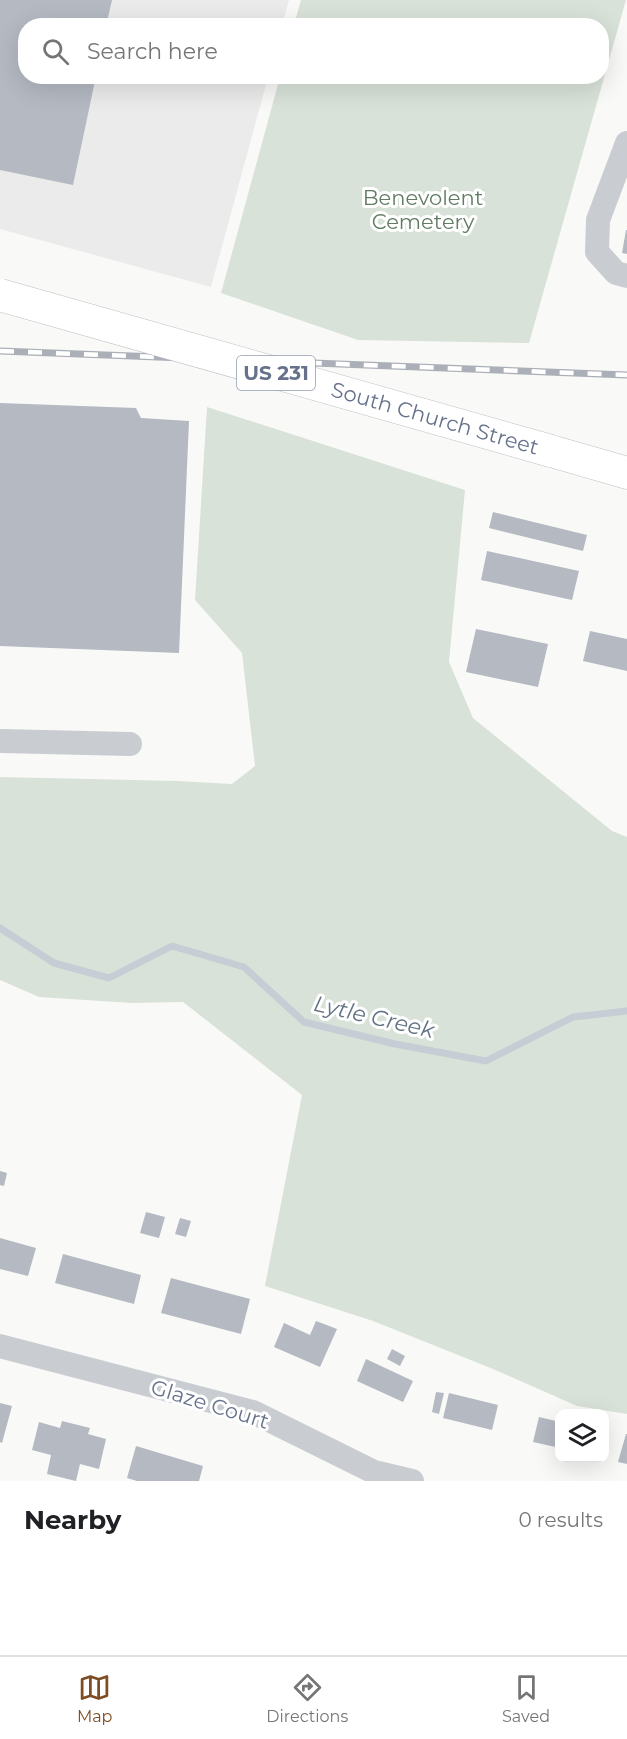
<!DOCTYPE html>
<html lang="en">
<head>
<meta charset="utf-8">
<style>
  body { margin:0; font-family:Montserrat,sans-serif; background:#f6f6f6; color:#202124 }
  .controls { position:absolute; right:18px; bottom:18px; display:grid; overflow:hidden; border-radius:12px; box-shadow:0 6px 24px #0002 }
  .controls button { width:54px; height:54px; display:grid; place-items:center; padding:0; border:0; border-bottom:2px solid #e0e0e0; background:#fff; color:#202124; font:30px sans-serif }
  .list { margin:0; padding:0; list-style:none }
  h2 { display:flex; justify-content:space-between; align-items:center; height:78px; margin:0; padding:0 24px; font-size:26px }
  h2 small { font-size:20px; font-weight:400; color:#757577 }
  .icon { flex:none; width:33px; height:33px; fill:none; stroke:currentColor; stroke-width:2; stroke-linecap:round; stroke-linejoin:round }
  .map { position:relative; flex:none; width:627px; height:1481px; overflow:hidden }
  .search { position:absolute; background:#fff; box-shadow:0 6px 24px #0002; left:18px; right:18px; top:18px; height:66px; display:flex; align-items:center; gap:15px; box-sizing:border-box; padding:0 21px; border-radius:24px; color:#757577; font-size:22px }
  .sheet { height:174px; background:#fff }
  nav { display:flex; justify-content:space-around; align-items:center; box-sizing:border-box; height:84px; border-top:2px solid #e0e0e0; background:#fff; font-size:16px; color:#757577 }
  nav a { display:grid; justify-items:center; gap:3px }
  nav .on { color:#7e4d22 }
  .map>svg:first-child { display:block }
  .built { fill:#eaebea }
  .green { fill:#d9e2d8 }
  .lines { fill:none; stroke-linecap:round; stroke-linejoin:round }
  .stream { stroke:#c6cdd5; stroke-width:7 }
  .building { fill:#b4b9c2 }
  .major-casing { stroke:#bec0c5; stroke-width:33 }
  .minor { stroke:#c9ccd1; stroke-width:24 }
  .major { stroke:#fff; stroke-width:32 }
  .rail-casing { stroke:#abafb7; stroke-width:7 }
  .rail { stroke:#fff; stroke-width:4.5; stroke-dasharray:14; stroke-linecap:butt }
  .major-bridge-casing { stroke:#bec0c5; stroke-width:33; stroke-linecap:butt }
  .major-bridge { stroke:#fff; stroke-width:32 }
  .labels { text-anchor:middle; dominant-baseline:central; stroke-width:6; stroke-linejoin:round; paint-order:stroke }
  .shield { fill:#fff; stroke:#949cae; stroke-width:1.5 }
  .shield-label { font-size:20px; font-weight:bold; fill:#66728b }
  .park-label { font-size:21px; fill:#627b63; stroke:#fff }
  .street-label { font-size:21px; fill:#66728b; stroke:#fff }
  .water-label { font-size:22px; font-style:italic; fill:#637385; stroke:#fff }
</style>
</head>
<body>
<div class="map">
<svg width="627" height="1481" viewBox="0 0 627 1481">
  <rect width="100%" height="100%" fill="#f9faf7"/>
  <polygon class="built" points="0,0 289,0 282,25 26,26 26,76 268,77 211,287 0,229"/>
  <g class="green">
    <polygon points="301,0 626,0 529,343 358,340 221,293 280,77 602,76 602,26 294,25"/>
    <polygon points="207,407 465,490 449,662 473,718 612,831 627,837 627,1414 577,1406 493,1369 373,1321 265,1286 302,1095 183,1002 132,1003 39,997 0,980 0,777 178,781 232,784 255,766 242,653 195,600"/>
  </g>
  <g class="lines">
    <polyline class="stream" points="0,928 54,963 109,978 172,946 244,967 304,1022 395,1044 486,1061 573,1017 627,1011"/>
  </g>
  <g class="building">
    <polygon points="0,0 112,0 106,26 26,26 26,76 96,76 73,185 0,170"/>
    <polygon points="626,230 627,230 627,254 622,253"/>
    <polygon points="0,403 136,408 141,418 189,421 179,653 0,646"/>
    <polygon points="493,512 587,535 583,551 489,528"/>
    <polygon points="487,551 579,571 572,600 481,580"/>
    <polygon points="476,629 548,644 538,687 466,672"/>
    <polygon points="590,631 627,639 627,671 583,661"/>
    <polygon points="0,1171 7,1173 4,1186 0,1185"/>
    <polygon points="146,1212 165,1217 159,1238 140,1233"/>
    <polygon points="180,1218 191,1221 186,1237 175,1234"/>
    <polygon points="0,1238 36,1248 28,1276 0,1269"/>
    <polygon points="63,1254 141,1275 134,1304 55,1283"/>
    <polygon points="171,1278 250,1299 241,1334 161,1313"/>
    <polygon points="316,1321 337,1329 320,1367 274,1347 284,1323 310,1335"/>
    <polygon points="392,1349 405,1356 400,1366 387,1359"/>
    <polygon points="366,1359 413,1381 403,1402 357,1381"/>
    <polygon points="436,1392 444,1393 439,1414 432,1412"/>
    <polygon points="449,1393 498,1405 492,1430 443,1418"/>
    <polygon points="0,1403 12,1406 2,1443 0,1442"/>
    <polygon points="539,1417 560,1422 560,1448 533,1442"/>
    <polygon points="62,1421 90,1428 88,1434 106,1439 99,1469 80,1464 76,1481 47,1474 51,1455 32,1450 39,1422 60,1428"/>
    <polygon points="626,1434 627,1434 627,1464 618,1462"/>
    <polygon points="136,1446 203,1466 199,1481 137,1481 127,1478"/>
  </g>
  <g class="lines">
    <defs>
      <polyline id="major" points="551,451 627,473"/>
    </defs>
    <use href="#major" class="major-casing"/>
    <g class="minor">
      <polyline points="627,143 598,220 597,252 616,273 627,276"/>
      <polyline points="0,741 130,744"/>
      <polyline points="0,1346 253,1412 374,1472 412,1481"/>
    </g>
    <use href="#major" class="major"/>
    <defs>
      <polyline id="rail" points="0,351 627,375"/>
    </defs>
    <use href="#rail" class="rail-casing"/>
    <use href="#rail" class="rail"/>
    <defs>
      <polyline id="major-bridge" points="0,295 551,451"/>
    </defs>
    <use href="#major-bridge" class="major-bridge-casing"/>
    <use href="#major-bridge" class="major-bridge"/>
  </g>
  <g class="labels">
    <rect class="shield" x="237" y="356" width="78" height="34" rx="4.5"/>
    <g class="shield-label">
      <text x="276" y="373">US 231</text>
    </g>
    <g class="park-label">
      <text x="423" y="197">Benevolent<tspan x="423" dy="24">Cemetery</tspan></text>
    </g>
    <g class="street-label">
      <text transform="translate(435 418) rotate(16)">South Church Street</text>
      <text transform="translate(210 1404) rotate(17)">Glaze Court</text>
    </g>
    <g class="water-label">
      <text transform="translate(374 1017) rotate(13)">Lytle Creek</text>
    </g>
  </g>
</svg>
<div class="controls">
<button><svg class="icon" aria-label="layers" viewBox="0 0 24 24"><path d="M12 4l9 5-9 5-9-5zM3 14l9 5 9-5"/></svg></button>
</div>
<div class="search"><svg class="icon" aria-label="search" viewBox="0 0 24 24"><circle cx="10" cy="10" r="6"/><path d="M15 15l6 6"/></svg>Search here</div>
</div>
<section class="sheet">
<h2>Nearby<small>0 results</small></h2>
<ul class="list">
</ul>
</section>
<nav>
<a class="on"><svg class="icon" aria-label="map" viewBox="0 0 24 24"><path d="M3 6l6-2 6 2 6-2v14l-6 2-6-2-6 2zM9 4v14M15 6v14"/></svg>Map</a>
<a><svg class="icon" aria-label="directions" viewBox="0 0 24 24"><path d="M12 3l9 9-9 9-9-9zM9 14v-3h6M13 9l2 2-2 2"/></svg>Directions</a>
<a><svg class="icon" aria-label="saved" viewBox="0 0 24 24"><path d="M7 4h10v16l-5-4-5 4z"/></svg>Saved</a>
</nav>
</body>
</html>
